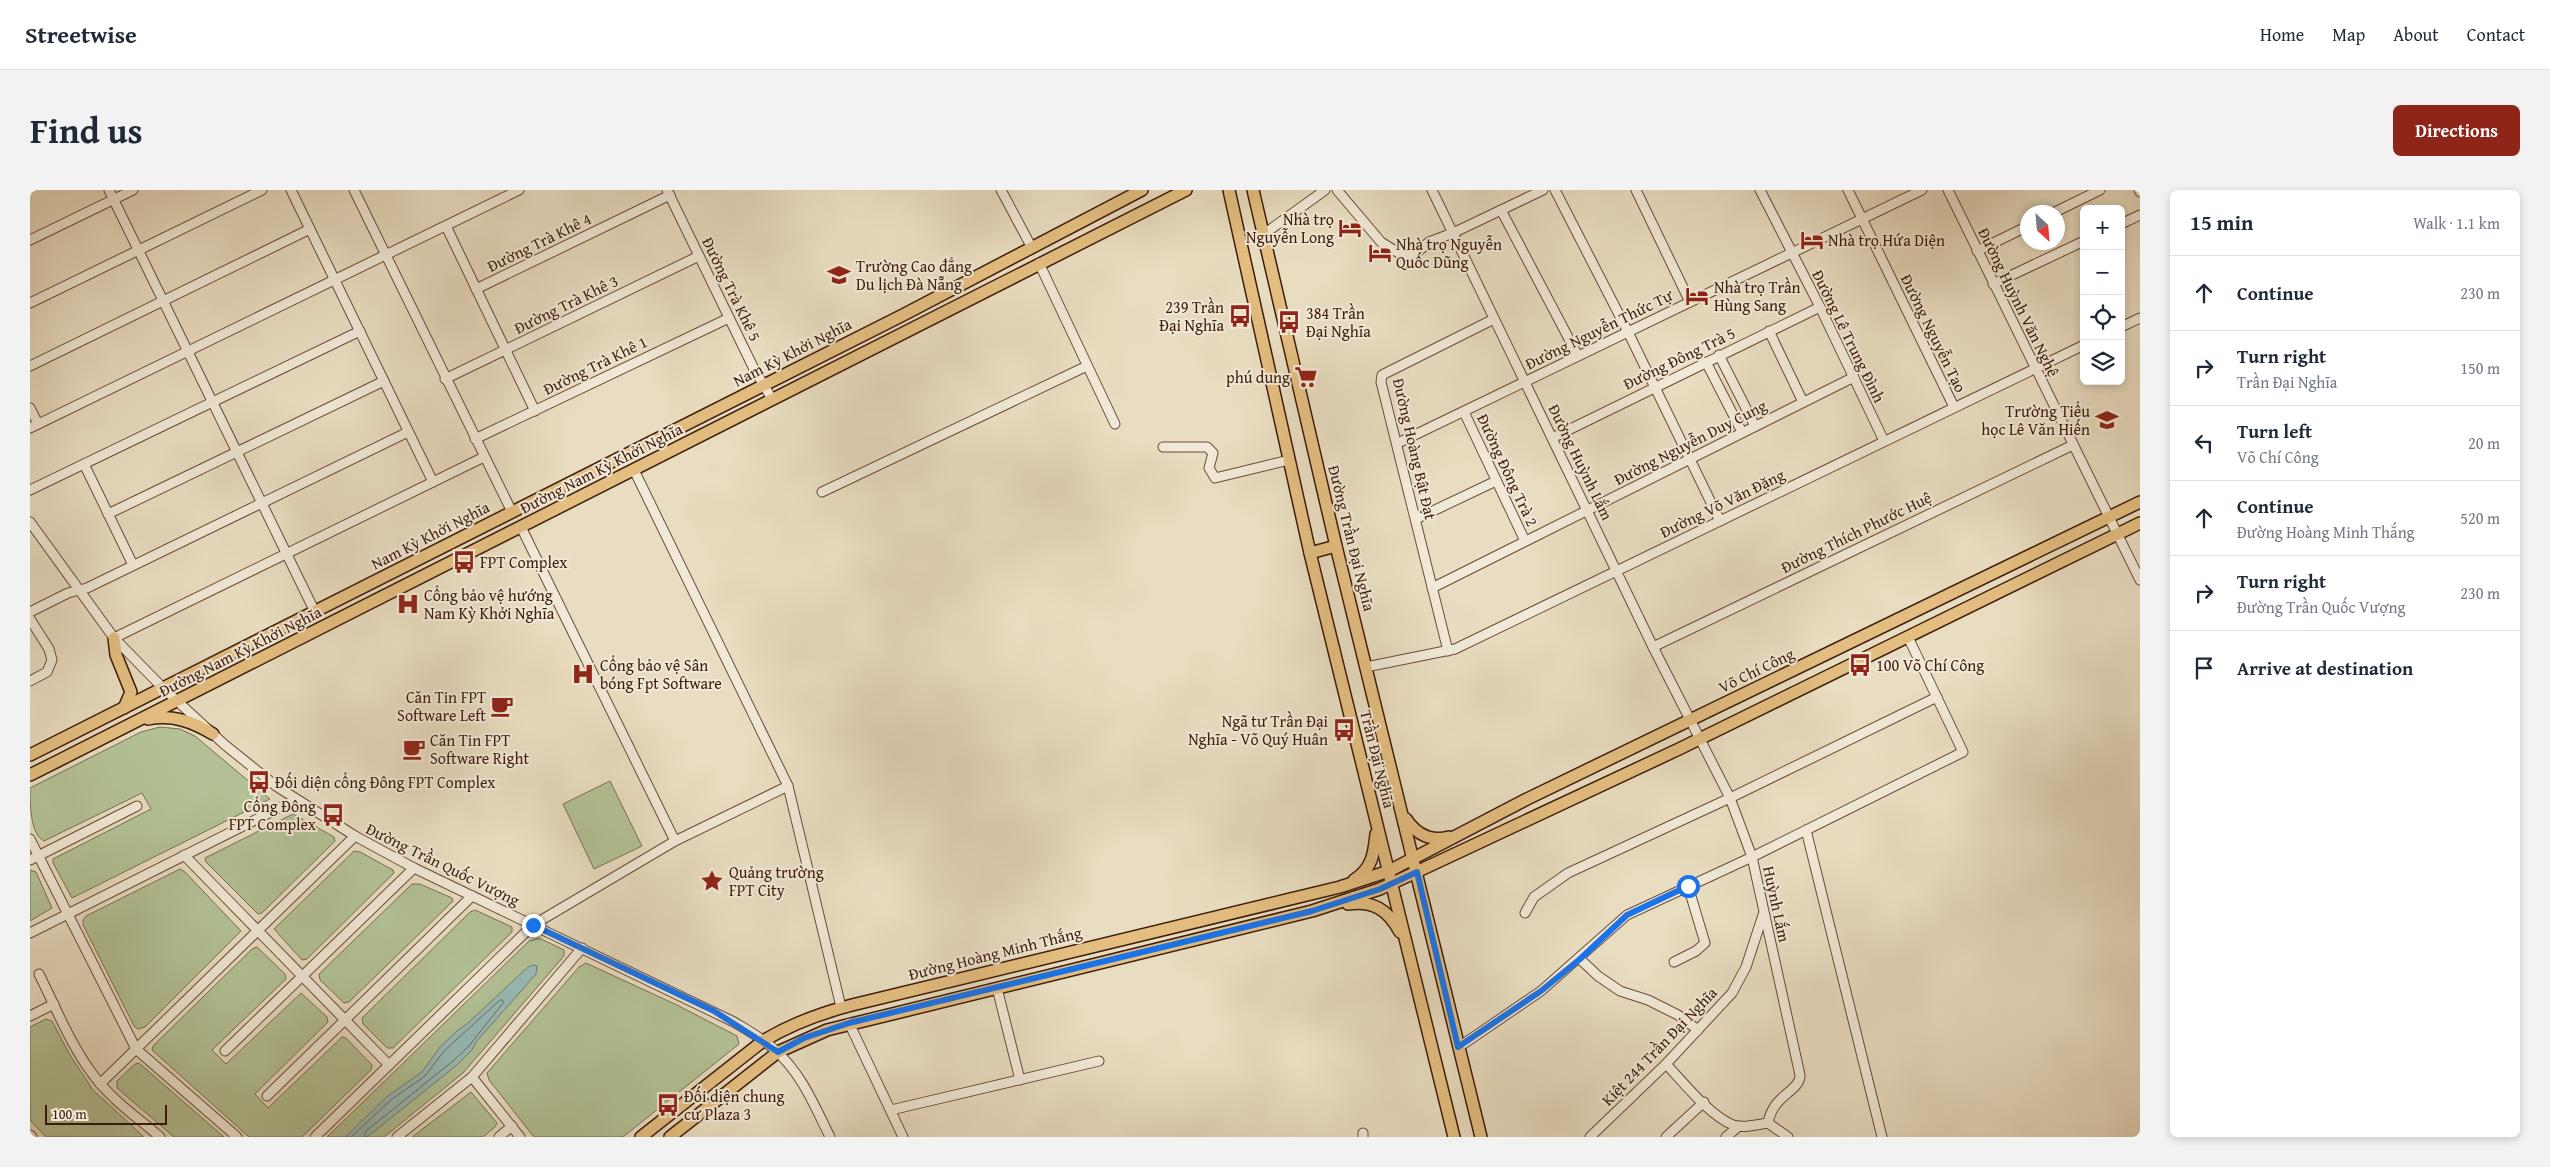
<!DOCTYPE html>
<html lang="en">
<head>
<meta charset="utf-8">
<style>
  body { margin:0; font-family:"Gentium Book Plus",serif; background:#f2f2f3; color:#1f2937 }
  .controls { position:absolute; right:15px; top:15px; display:grid; overflow:hidden; border-radius:8px; box-shadow:0 2px 8px #0003 }
  .controls button { width:45px; height:45px; display:grid; place-items:center; padding:0; border:0; border-bottom:1px solid #e0e1e3; background:#fff; color:#1f2937; font:25px sans-serif }
  .compass { position:absolute; left:1990px; top:15px; width:45px; height:45px; border-radius:50%; background:#fff; box-shadow:0 2px 8px #0003; rotate:154deg }
  .scale { position:absolute; left:15px; bottom:12px; width:122px; box-sizing:border-box; padding-left:5px; border:2px solid #3e1c0b; border-top:0; font-size:14px; line-height:18px; white-space:nowrap; color:#3e1c0b; -webkit-text-stroke:4px #f1e9d7; paint-order:stroke }
  .stop { position:absolute; width:15px; height:15px; margin:-11px; border:4px solid #1a73e8; border-radius:50%; background:#fff }
  .stop.end { background:#1a73e8; border-color:#fff; box-shadow:0 1px 5px #0008 }
  .list { margin:0; padding:0; list-style:none }
  h2 { display:flex; justify-content:space-between; align-items:center; height:65px; margin:0; padding:0 20px; font-size:21px }
  h2 small { font-size:16px; font-weight:400; color:#747a83 }
  .list li { display:grid; grid-template-columns:32px 1fr auto; gap:15px; align-items:center; box-sizing:border-box; height:75px; padding:0 20px; border-top:1px solid #e0e1e3 }
  .list b { display:block; font-size:19px; white-space:nowrap }
  .list p { margin:0; font-size:16px; white-space:nowrap; color:#747a83 }
  .list em { font-size:16px; font-style:normal; color:#747a83 }
  .icon { flex:none; width:28px; height:28px; fill:none; stroke:currentColor; stroke-width:2; stroke-linecap:round; stroke-linejoin:round }
  .map { position:relative; flex:none; width:2110px; height:947px; overflow:hidden; border-radius:8px }
  header { display:flex; align-items:center; gap:30px; box-sizing:border-box; height:70px; padding:0 25px; background:#fff; border-bottom:1px solid #e0e1e3 }
  header strong { font-size:24px }
  nav { display:flex; gap:28px; margin-inline-start:auto; font-size:18px }
  .intro { display:flex; align-items:center; justify-content:space-between; box-sizing:border-box; height:120px; padding:0 30px }
  h1 { margin:0; font-size:35px }
  .button { padding:12px 22px; border-radius:8px; background:#8f2418; color:#fff; font-size:18px; font-weight:700 }
  main { display:flex; gap:30px; padding:0 30px }
  aside { flex:1; background:#fff; border-radius:8px; box-shadow:0 2px 8px #0003 }
  .map>svg:first-child { display:block }
  .green { fill:#b3c296; stroke:#786f50 }
  .water { fill:#98bbb7; stroke:#747b72 }
  .lines { fill:none; stroke-linecap:round; stroke-linejoin:round }
  .shore { stroke:#6b6c61; stroke-width:1 }
  .minor-casing { stroke:#694c38; stroke-width:11 }
  .major-casing { stroke:#3e1c0b; stroke-width:14 }
  .minor { stroke:#f1e9d7; stroke-width:9 }
  .major { stroke:#e4be80; stroke-width:11 }
  .route { stroke:#1a73e8; stroke-width:6 }
  .labels { text-anchor:middle; dominant-baseline:central; stroke-width:4; stroke-linejoin:round; paint-order:stroke }
  .poi-label { font-size:16px; fill:#3e1c0b; stroke:#f1e9d7; text-anchor:start }
  .street-label { font-size:16px; fill:#3e1c0b; stroke:#f1e9d7 }
</style>
</head>
<body>
<header>
<strong>Streetwise</strong>
<nav><a>Home</a><a>Map</a><a>About</a><a>Contact</a></nav>
</header>
<div class="intro"><h1>Find us</h1><a class="button">Directions</a></div>
<main>
<div class="map">
<svg width="2110" height="947" viewBox="0 0 2110 947">
  <rect width="100%" height="100%" fill="#e9ddc1"/>
  <filter id="stains"><feTurbulence type="fractalNoise" baseFrequency=".004" numOctaves="4"/><feColorMatrix values="0 0 0 0 .2 0 0 0 0 .09 0 0 0 0 .02 0 0 0 .5 -.17"/></filter>
  <radialGradient id="worn" r=".72"><stop offset=".6" stop-color="#630" stop-opacity="0"/><stop offset="1" stop-color="#630" stop-opacity=".3"/></radialGradient>
  <g class="green">
    <path d="M 130,537 L 150,539 L 165,546 L 240,609 L 42,708 L 23,673 L 23,669 L 121,619 L 112,603 L 14,651 C 0,644 0,613 0,598 L 111,542 Z"/>
    <polygon points="580,591 612,656 564,679 533,614"/>
    <polygon points="263,624 304,647 305,651 232,723 228,724 176,672 175,668"/>
    <polygon points="324,661 330,662 363,680 364,683 277,769 272,770 244,739"/>
    <polygon points="150,679 155,682 211,741 115,837 108,839 104,836 53,735 53,730 56,726"/>
    <polygon points="0,680 6,682 22,718 0,731"/>
    <polygon points="382,694 390,694 422,708 423,711 319,812 314,813 290,790 289,784"/>
    <polygon points="445,720 482,737 482,742 363,858 357,858 333,834 332,828 440,722"/>
    <polygon points="509,748 534,760 534,766 433,883 354,947 297,947 499,751"/>
    <polygon points="227,757 255,784 256,789 182,860 196,874 271,803 297,827 298,832 225,904 238,918 312,847 316,848 342,875 341,880 272,947 219,947 122,860 123,856 222,759"/>
    <polygon points="556,773 647,815 707,846 709,854 593,947 504,947 459,890 457,883 549,777"/>
    <polygon points="16,829 22,831 40,865 63,900 114,947 16,947 0,930 0,837"/>
    <polygon points="109,873 194,947 144,947 87,898 87,891 105,874"/>
    <polygon points="441,902 467,933 465,937 453,947 382,947"/>
  </g>
  <polygon class="water" points="503,775 507,776 506,784 446,852 442,860 427,875 346,940 336,947 315,947 359,905 392,882 410,857 428,840 437,834 498,777"/>
  <g class="lines">
    <polyline class="shore" points="321,947 362,909 395,886 414,861 470,810 473,810 473,813 438,857 423,871 336,941 334,947"/>
    <defs>
      <g id="minor">
        <polyline points="79,0 285,422"/>
        <polyline points="261,0 403,292"/>
        <polyline points="324,0 482,322"/>
        <polyline points="637,0 724,179 742,209"/>
        <polyline points="971,0 1002,58"/>
        <polyline points="1307,0 1351,52 1375,67 1384,65 1399,52 1423,43 1513,0"/>
        <path d="M 1402,0 L 1623,457 L 1700,608 L 1722,667 L 1770,885 C 1770,902 1743,904 1738,933"/>
        <polyline points="1525,0 1598,142 1690,331"/>
        <polyline points="1606,0 1660,112"/>
        <polyline points="1730,0 1790,117 1854,251"/>
        <polyline points="1818,0 1924,217"/>
        <polyline points="1918,0 2110,390"/>
        <polyline points="2109,0 2110,2"/>
        <polyline points="1471,20 1548,166"/>
        <polyline points="2025,22 2070,0"/>
        <polyline points="2091,34 2110,25"/>
        <polyline points="416,36 505,221"/>
        <polyline points="1234,44 1295,0"/>
        <polyline points="0,50 103,0"/>
        <polyline points="1947,61 1998,36"/>
        <polyline points="1009,73 1085,234"/>
        <polyline points="1963,94 2054,51"/>
        <polyline points="446,99 640,5"/>
        <polyline points="0,113 232,0"/>
        <polyline points="2091,137 2110,128"/>
        <polyline points="1739,141 1773,212"/>
        <polyline points="1689,165 1725,236"/>
        <polyline points="1676,172 1712,242"/>
        <polyline points="0,176 280,39"/>
        <polyline points="415,189 669,66"/>
        <polyline points="0,218 8,234"/>
        <polyline points="1434,222 1495,351"/>
        <polyline points="0,238 489,0"/>
        <polyline points="1522,248 1790,117"/>
        <polyline points="445,249 699,128"/>
        <polyline points="1368,253 1892,0"/>
        <polyline points="1133,257 1177,257 1183,263 1179,278 1185,288 1259,270"/>
        <polyline points="54,274 103,375"/>
        <polyline points="604,280 758,596 811,817"/>
        <polyline points="0,300 330,141"/>
        <polyline points="792,302 1057,176"/>
        <polyline points="78,324 354,191"/>
        <polyline points="1386,329 1466,291"/>
        <path d="M 0,332 L 84,448 L 133,498 L 195,555 L 246,596 L 325,646 L 384,678 L 704,832 C 719,841 734,849 746,861 C 772,884 785,917 800,947"/>
        <polyline points="491,337 645,651"/>
        <polyline points="1402,398 1824,187"/>
        <polyline points="0,422 38,403 57,398 378,242"/>
        <polyline points="0,429 19,459 22,470 17,482 0,491"/>
        <polyline points="84,448 454,267"/>
        <polyline points="1623,457 2043,255"/>
        <polyline points="1418,461 1351,192 1352,185 1464,129"/>
        <polyline points="1336,477 1425,459 2054,155"/>
        <polyline points="1776,640 1852,947"/>
        <polyline points="0,649 106,859 207,947"/>
        <polyline points="154,665 359,875"/>
        <polyline points="0,670 107,616"/>
        <polyline points="1495,723 1504,707 1538,683 1700,608 1907,507"/>
        <polyline points="0,743 265,610"/>
        <polyline points="1550,769 1568,786 1590,801 1618,810 1648,825 1668,840"/>
        <polyline points="1644,772 1666,761 1675,753 1658,696"/>
        <path d="M 9,784 C 26,818 41,856 64,886 C 82,910 108,928 130,947"/>
        <polyline points="967,798 990,890"/>
        <polyline points="0,826 24,814"/>
        <polyline points="819,833 873,947"/>
        <polyline points="1429,857 1511,801 1597,725 1722,667 1933,562 1878,447"/>
        <polyline points="195,861 384,678"/>
        <path d="M 1636,874 C 1654,893 1680,926 1703,935 C 1714,939 1728,934 1738,933 L 1758,947"/>
        <polyline points="442,887 490,947"/>
        <polyline points="70,894 325,646"/>
        <polyline points="237,906 442,706"/>
        <polyline points="861,920 1069,871"/>
        <polyline points="1333,943 1333,947"/>
        <polyline points="0,945 2,947"/>
        <polyline points="285,947 503,735 645,651 758,596"/>
        <polyline points="367,947 442,887 552,758"/>
        <polyline points="469,947 482,936"/>
        <polyline points="1560,947 1636,874 1702,803 1716,777 1733,725"/>
        <polyline points="1636,947 1674,912"/>
        <polyline points="1696,947 1709,936"/>
      </g>
      <g id="major">
        <polyline points="1199,0 1280,363 1424,947"/>
        <polyline points="1223,0 1306,356 1451,947"/>
        <polyline points="1280,363 1306,356"/>
        <polyline points="84,448 86,465 101,502 94,518"/>
        <path d="M 118,529 C 143,524 163,532 183,544"/>
        <polyline points="0,565 873,125 1112,0"/>
        <path d="M 0,585 C 386,391 770,193 1156,0"/>
        <path d="M 1376,629 C 1386,644 1401,652 1419,647"/>
        <path d="M 1324,690 C 1342,679 1344,664 1346,644"/>
        <path d="M 1318,714 C 1343,710 1358,720 1370,742"/>
        <path d="M 611,947 L 733,851 C 761,834 791,823 822,815 L 1310,697 L 1359,681 L 1497,609 L 2110,312"/>
        <polyline points="640,947 748,862 797,840 1282,721 1350,699 1649,559 2110,333"/>
      </g>
    </defs>
    <use href="#minor" class="minor-casing"/>
    <use href="#major" class="major-casing"/>
    <use href="#minor" class="minor"/>
    <use href="#major" class="major"/>
  </g>
  <g class="lines">
    <polyline class="route" points="503,735 684,821 748,862 774,848 819,833 1282,721 1350,699 1387,682 1428,857 1511,801 1550,769 1597,725 1658,696"/>
  </g>
  <defs>
    <symbol id="hotel-bare" viewBox="-9 -9 18 18"><path d="M-6-4.5h1.5V1H6V5H4.5V3h-9V5H-6ZM-4 0a1.8 1.8 0 1 1 3.6 0ZM.5 0V-2.5h3Q6-2.5 6 0Z" fill="#8f2418" stroke="#f1e9d7" stroke-width="2.5" paint-order="stroke"/></symbol>
    <symbol id="university-bare" viewBox="-9 -9 18 18"><path d="M0-5L7-2L0 1L-7-2ZM-4 1L0 2.5L4 1V4Q0 6-4 4Z" fill="#8f2418" stroke="#f1e9d7" stroke-width="2.5" paint-order="stroke"/></symbol>
    <symbol id="bus-bare" viewBox="-9 -9 18 18"><path d="M-5-6H5V4H4V6H2V4H-2V6H-4V4H-5ZM-3.5-4V0h7V-4ZM-3.5 1.2v1.5H-2V1.2ZM2 1.2v1.5H3.5V1.2Z" fill="#8f2418" stroke="#f1e9d7" stroke-width="2.5" paint-order="stroke"/></symbol>
    <symbol id="supermarket-bare" viewBox="-9 -9 18 18"><path d="M-6-5.5h2.5l.6 2H6L4.5 2H-2.5L-4.4-4H-6ZM-1.5 3.2a1.3 1.3 0 1 0 .1 0ZM3 3.2a1.3 1.3 0 1 0 .1 0Z" fill="#8f2418" stroke="#f1e9d7" stroke-width="2.5" paint-order="stroke"/></symbol>
    <symbol id="school-bare" viewBox="-9 -9 18 18"><path d="M0-5L7-2L0 1L-7-2ZM-4 1L0 2.5L4 1V4Q0 6-4 4Z" fill="#8f2418" stroke="#f1e9d7" stroke-width="2.5" paint-order="stroke"/></symbol>
    <symbol id="hospital-bare" viewBox="-9 -9 18 18"><path d="M-5-5h3v3.5h4V-5h3V5h-3V1.5h-4V5h-3Z" fill="#8f2418" stroke="#f1e9d7" stroke-width="2.5" paint-order="stroke"/></symbol>
    <symbol id="cafe-bare" viewBox="-9 -9 18 18"><path d="M-5.5-4.5H6V0H3Q3 3.5 0 3.5H-2.5Q-5.5 3.5-5.5 0ZM3-3.2v2h1.7v-2ZM-6 4.5H4V6H-6Z" fill="#8f2418" stroke="#f1e9d7" stroke-width="2.5" paint-order="stroke"/></symbol>
    <symbol id="sight-bare" viewBox="-9 -9 18 18"><path d="M0-6L1.8-2.2L6-1.7L2.9 1.2L3.7 5.4L0 3.3L-3.7 5.4L-2.9 1.2L-6-1.7L-1.8-2.2Z" fill="#8f2418" stroke="#f1e9d7" stroke-width="2.5" paint-order="stroke"/></symbol>
  </defs>
  <g fill-rule="evenodd">
    <use href="#hotel-bare" x="1304" y="22" width="32" height="32"/>
    <use href="#hotel-bare" x="1766" y="34" width="32" height="32"/>
    <use href="#hotel-bare" x="1334" y="47" width="32" height="32"/>
    <use href="#university-bare" x="793" y="69" width="32" height="32"/>
    <use href="#hotel-bare" x="1651" y="90" width="32" height="32"/>
    <use href="#bus-bare" x="1194" y="110" width="32" height="32"/>
    <use href="#bus-bare" x="1243" y="116" width="32" height="32"/>
    <use href="#supermarket-bare" x="1260" y="171" width="32" height="32"/>
    <use href="#school-bare" x="2061" y="214" width="32" height="32"/>
    <use href="#bus-bare" x="418" y="356" width="32" height="32"/>
    <use href="#hospital-bare" x="362" y="398" width="32" height="32"/>
    <use href="#bus-bare" x="1814" y="459" width="32" height="32"/>
    <use href="#hospital-bare" x="537" y="468" width="32" height="32"/>
    <use href="#cafe-bare" x="456" y="500" width="32" height="32"/>
    <use href="#bus-bare" x="1298" y="524" width="32" height="32"/>
    <use href="#cafe-bare" x="368" y="543" width="32" height="32"/>
    <use href="#bus-bare" x="213" y="576" width="32" height="32"/>
    <use href="#bus-bare" x="287" y="609" width="32" height="32"/>
    <use href="#sight-bare" x="666" y="675" width="32" height="32"/>
    <use href="#bus-bare" x="622" y="899" width="32" height="32"/>
  </g>
  <g class="labels">
    <g class="poi-label">
      <text x="1304" y="29" text-anchor="end">Nhà trọ<tspan x="1304" dy="18">Nguyễn Long</tspan></text>
      <text x="1798" y="50">Nhà trọ Hứa Diện</text>
      <text x="1366" y="54">Nhà trọ Nguyễn<tspan x="1366" dy="18">Quốc Dũng</tspan></text>
      <text x="826" y="76">Trường Cao đẳng<tspan x="826" dy="18">Du lịch Đà Nẵng</tspan></text>
      <text x="1684" y="97">Nhà trọ Trần<tspan x="1684" dy="18">Hùng Sang</tspan></text>
      <text x="1194" y="117" text-anchor="end">239 Trần<tspan x="1194" dy="18">Đại Nghĩa</tspan></text>
      <text x="1276" y="123">384 Trần<tspan x="1276" dy="18">Đại Nghĩa</tspan></text>
      <text x="1260" y="187" text-anchor="end">phú dung</text>
      <text x="2060" y="221" text-anchor="end">Trường Tiểu<tspan x="2060" dy="18">học Lê Văn Hiến</tspan></text>
      <text x="450" y="372">FPT Complex</text>
      <text x="394" y="405">Cổng bảo vệ hướng<tspan x="394" dy="18">Nam Kỳ Khởi Nghĩa</tspan></text>
      <text x="570" y="475">Cổng bảo vệ Sân<tspan x="570" dy="18">bóng Fpt Software</tspan></text>
      <text x="1846" y="475">100 Võ Chí Công</text>
      <text x="456" y="507" text-anchor="end">Căn Tin FPT<tspan x="456" dy="18">Software Left</tspan></text>
      <text x="1298" y="531" text-anchor="end">Ngã tư Trần Đại<tspan x="1298" dy="18">Nghĩa - Võ Quý Huân</tspan></text>
      <text x="400" y="550">Căn Tin FPT<tspan x="400" dy="18">Software Right</tspan></text>
      <text x="245" y="592">Đối diện cổng Đông FPT Complex</text>
      <text x="286" y="616" text-anchor="end">Cổng Đông<tspan x="286" dy="18">FPT Complex</tspan></text>
      <text x="699" y="682">Quảng trường<tspan x="699" dy="18">FPT City</tspan></text>
      <text x="654" y="906">Đối diện chung<tspan x="654" dy="18">cư Plaza 3</tspan></text>
    </g>
    <g class="street-label">
      <text transform="translate(509 52) rotate(-26)">Đường Trà Khê 4</text>
      <text transform="translate(702 99) rotate(64)">Đường Trà Khê 5</text>
      <text transform="translate(1989 112) rotate(64)">Đường Huỳnh Văn Nghệ</text>
      <text transform="translate(536 114) rotate(-26)">Đường Trà Khê 3</text>
      <text transform="translate(1569 139) rotate(-26)">Đường Nguyễn Thức Tự</text>
      <text transform="translate(1904 143) rotate(64)">Đường Nguyễn Tạo</text>
      <text transform="translate(1819 146) rotate(64)">Đường Lê Trung Đình</text>
      <text transform="translate(762 162) rotate(-27)">Nam Kỳ Khởi Nghĩa</text>
      <text transform="translate(1649 168) rotate(-26)">Đường Đông Trà 5</text>
      <text transform="translate(565 175) rotate(-26)">Đường Trà Khê 1</text>
      <text transform="translate(1660 252) rotate(-27)">Đường Nguyễn Duy Cung</text>
      <text transform="translate(1385 259) rotate(77)">Đường Hoàng Bật Đạt</text>
      <text transform="translate(1551 272) rotate(64)">Đường Huỳnh Lắm</text>
      <text transform="translate(571 278) rotate(-27)">Đường Nam Kỳ Khởi Nghĩa</text>
      <text transform="translate(1478 280) rotate(65)">Đường Đông Trà 2</text>
      <text transform="translate(1692 313) rotate(-26)">Đường Võ Văn Đặng</text>
      <text transform="translate(1826 342) rotate(-26)">Đường Thích Phước Huệ</text>
      <text transform="translate(400 345) rotate(-27)">Nam Kỳ Khởi Nghĩa</text>
      <text transform="translate(1322 348) rotate(76)">Đường Trần Đại Nghĩa</text>
      <text transform="translate(210 461) rotate(-27)">Đường Nam Kỳ Khởi Nghĩa</text>
      <text transform="translate(1726 480) rotate(-26)">Võ Chí Công</text>
      <text transform="translate(1348 569) rotate(76)">Trần Đại Nghĩa</text>
      <text transform="translate(413 674) rotate(26)">Đường Trần Quốc Vượng</text>
      <text transform="translate(1747 714) rotate(78)">Huỳnh Lắm</text>
      <text transform="translate(965 763) rotate(-14)">Đường Hoàng Minh Thắng</text>
      <text transform="translate(1629 856) rotate(-46)">Kiệt 244 Trần Đại Nghĩa</text>
    </g>
  </g>
  <rect width="100%" height="100%" filter="url(#stains)"/>
  <rect width="100%" height="100%" fill="url(#worn)"/>
</svg>
<div class="controls">
<button>+</button>
<button>−</button>
<button><svg class="icon" aria-label="locate" viewBox="0 0 24 24"><circle cx="12" cy="12" r="6"/><path d="M12 2v4M12 18v4M2 12h4M18 12h4"/></svg></button>
<button><svg class="icon" aria-label="layers" viewBox="0 0 24 24"><path d="M12 4l9 5-9 5-9-5zM3 14l9 5 9-5"/></svg></button>
</div>
<svg class="compass" viewBox="-18 -18 36 36"><path d="M0-13l5 13h-10z" fill="#e53935"/><path d="M0 13l5-13h-10z" fill="#747a83"/></svg>
<div class="scale">100 m</div>
<div class="stop" style="left:1658px;top:696px"></div>
<div class="stop end" style="left:503px;top:735px"></div>
</div>
<aside>
<h2>15 min<small>Walk · 1.1 km</small></h2>
<ul class="list">
<li><svg class="icon" aria-label="ahead" viewBox="0 0 24 24"><path d="M12 20V5M6 11l6-6 6 6"/></svg><div><b>Continue</b></div><em>230 m</em></li>
<li><svg class="icon" aria-label="right" viewBox="0 0 24 24"><path d="M7 20v-9h11M14 6l5 5-5 5"/></svg><div><b>Turn right</b><p>Trần Đại Nghĩa</p></div><em>150 m</em></li>
<li><svg class="icon" aria-label="left" viewBox="0 0 24 24"><path d="M17 20v-9H6M10 6l-5 5 5 5"/></svg><div><b>Turn left</b><p>Võ Chí Công</p></div><em>20 m</em></li>
<li><svg class="icon" aria-label="ahead" viewBox="0 0 24 24"><path d="M12 20V5M6 11l6-6 6 6"/></svg><div><b>Continue</b><p>Đường Hoàng Minh Thắng</p></div><em>520 m</em></li>
<li><svg class="icon" aria-label="right" viewBox="0 0 24 24"><path d="M7 20v-9h11M14 6l5 5-5 5"/></svg><div><b>Turn right</b><p>Đường Trần Quốc Vượng</p></div><em>230 m</em></li>
<li><svg class="icon" aria-label="arrive" viewBox="0 0 24 24"><path d="M6 21V4h12l-3 4 3 4H6"/></svg><div><b>Arrive at destination</b></div></li>
</ul>
</aside>
</main>
</body>
</html>
